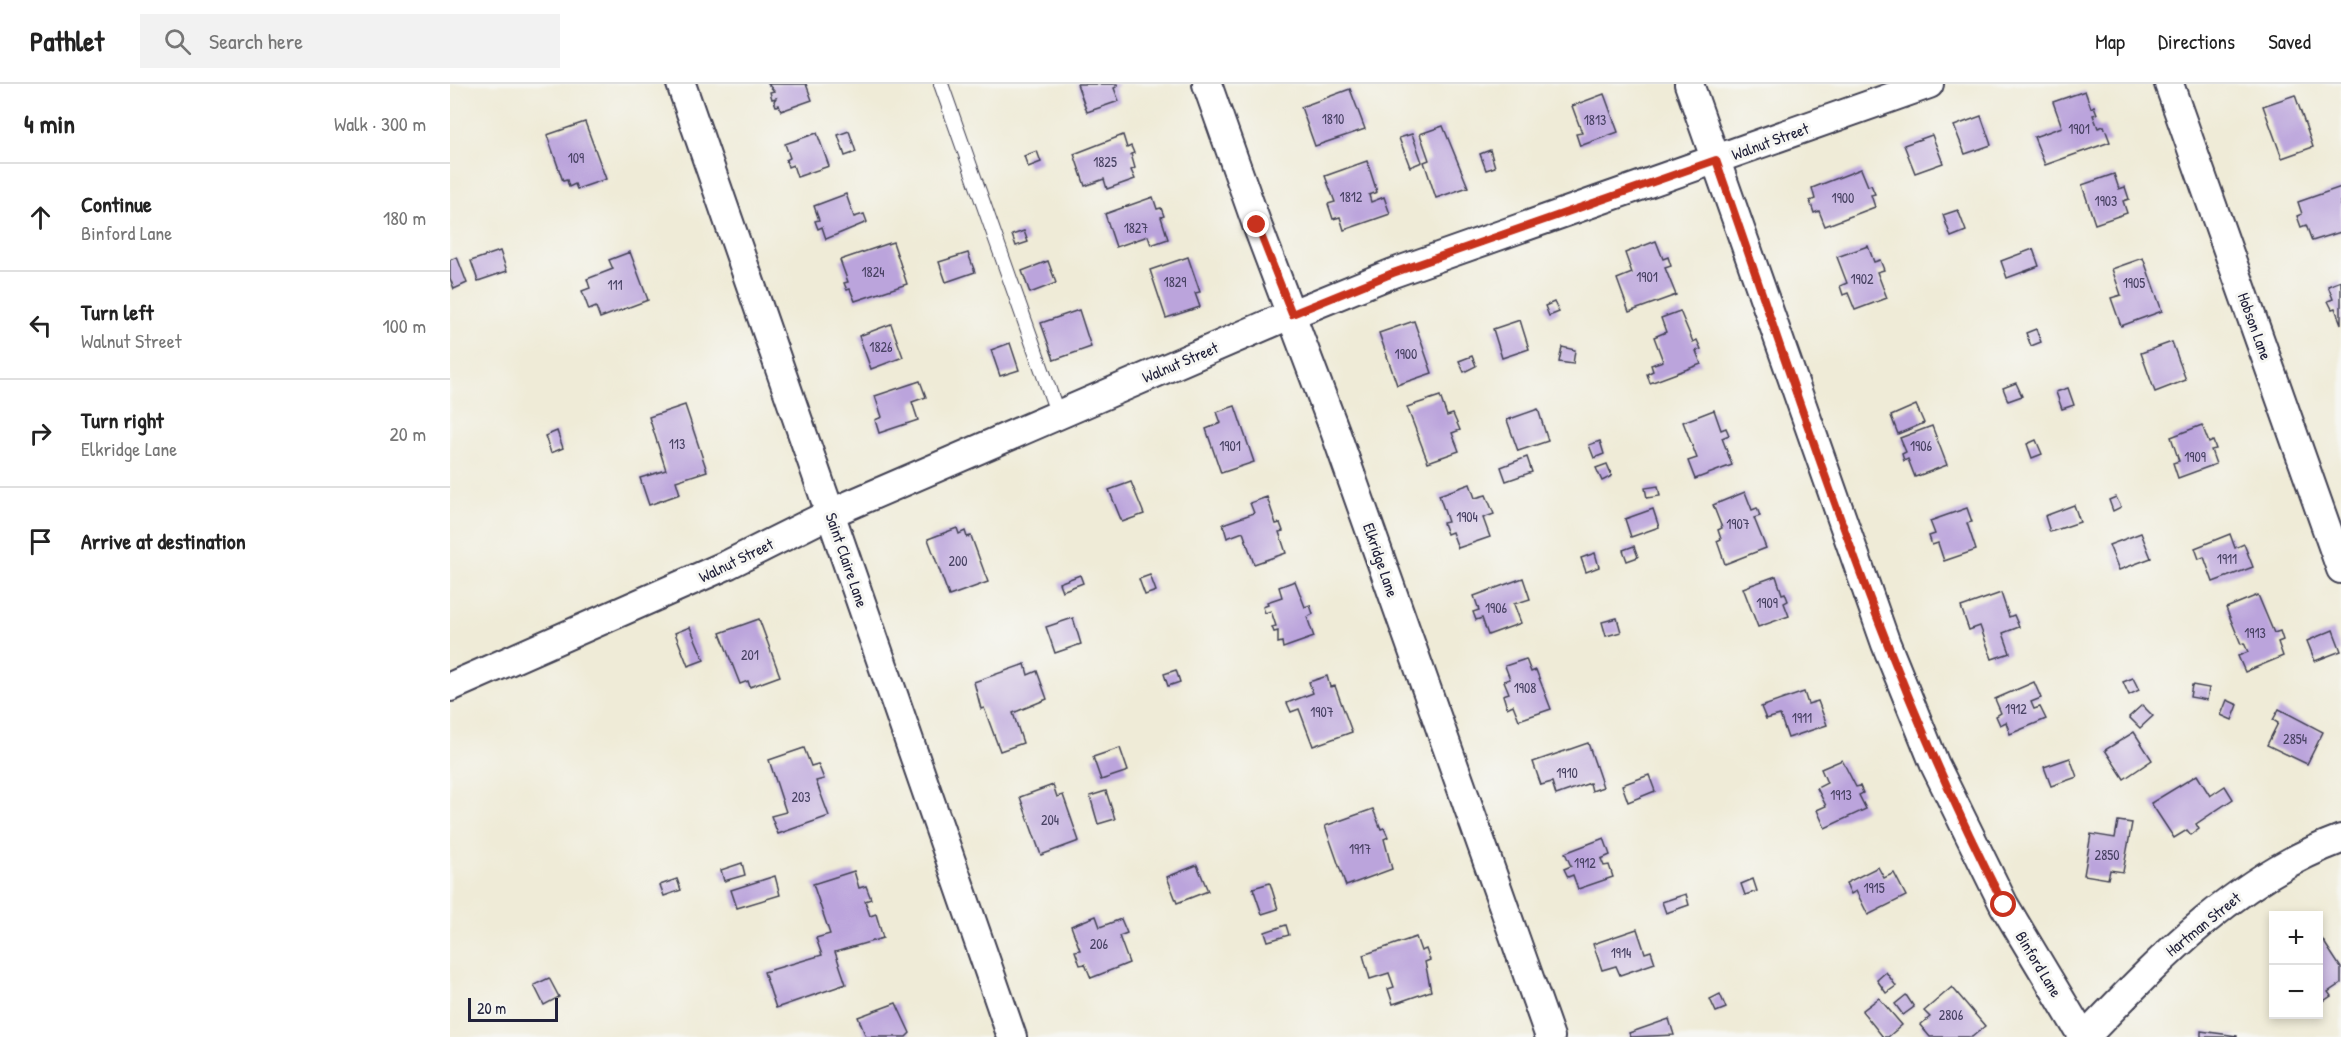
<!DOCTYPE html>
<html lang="en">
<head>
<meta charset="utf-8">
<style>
  body { margin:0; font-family:"Patrick Hand",sans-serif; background:#f2f2f2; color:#222 }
  .controls { position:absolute; right:18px; bottom:18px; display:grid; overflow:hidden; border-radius:0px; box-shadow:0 3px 9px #0003 }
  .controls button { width:54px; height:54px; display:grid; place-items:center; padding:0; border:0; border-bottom:2px solid #e0e0e0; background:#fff; color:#222; font:30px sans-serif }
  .scale { position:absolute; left:18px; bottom:15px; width:90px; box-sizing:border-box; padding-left:6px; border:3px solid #22223b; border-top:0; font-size:16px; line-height:21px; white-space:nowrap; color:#22223b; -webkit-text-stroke:4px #f6f6f2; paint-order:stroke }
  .stop { position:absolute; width:18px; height:18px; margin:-14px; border:4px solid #c8321e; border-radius:50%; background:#fff }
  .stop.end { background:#c8321e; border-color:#fff; box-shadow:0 2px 6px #0008 }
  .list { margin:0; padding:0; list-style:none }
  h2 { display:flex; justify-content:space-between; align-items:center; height:78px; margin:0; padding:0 24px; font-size:26px }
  h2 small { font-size:20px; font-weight:400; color:#767676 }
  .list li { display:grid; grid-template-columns:39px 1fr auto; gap:18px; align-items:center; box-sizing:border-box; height:108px; padding:0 24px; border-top:2px solid #e0e0e0 }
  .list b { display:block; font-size:22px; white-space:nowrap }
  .list p { margin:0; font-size:20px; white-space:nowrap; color:#767676 }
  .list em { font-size:20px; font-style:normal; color:#767676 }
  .icon { flex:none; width:33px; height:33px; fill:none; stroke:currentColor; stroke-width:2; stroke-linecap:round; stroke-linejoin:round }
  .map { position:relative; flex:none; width:1891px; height:953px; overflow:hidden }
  header { display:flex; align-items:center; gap:36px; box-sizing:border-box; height:84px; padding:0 30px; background:#fff; border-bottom:2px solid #e0e0e0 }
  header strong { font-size:28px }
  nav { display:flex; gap:33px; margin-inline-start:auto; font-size:21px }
  .search { width:420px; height:54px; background:#f2f2f2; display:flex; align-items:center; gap:15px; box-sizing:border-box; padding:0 21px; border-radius:0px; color:#767676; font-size:22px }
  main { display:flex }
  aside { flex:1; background:#fff }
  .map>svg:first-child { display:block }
  .building { fill:#bba4dc }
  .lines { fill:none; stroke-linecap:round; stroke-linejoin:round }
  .lane-casing { stroke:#414052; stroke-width:16 }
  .street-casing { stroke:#414052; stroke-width:32 }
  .lane { stroke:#fff; stroke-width:14 }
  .street { stroke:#fff; stroke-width:28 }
  .route { stroke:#c8321e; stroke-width:8 }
  .labels { text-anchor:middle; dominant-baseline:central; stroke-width:6; stroke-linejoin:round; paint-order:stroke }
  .number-label { font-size:14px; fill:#484263 }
  .street-label { font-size:16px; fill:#22223b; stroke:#f6f6f2 }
</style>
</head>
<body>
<header>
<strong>Pathlet</strong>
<div class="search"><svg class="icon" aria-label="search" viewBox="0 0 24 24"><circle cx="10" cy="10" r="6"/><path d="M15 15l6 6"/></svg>Search here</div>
<nav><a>Map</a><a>Directions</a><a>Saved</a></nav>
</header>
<main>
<aside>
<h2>4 min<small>Walk · 300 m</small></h2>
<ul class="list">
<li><svg class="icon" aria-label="ahead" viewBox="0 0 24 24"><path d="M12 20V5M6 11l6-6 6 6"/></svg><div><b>Continue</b><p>Binford Lane</p></div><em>180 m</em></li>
<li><svg class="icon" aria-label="left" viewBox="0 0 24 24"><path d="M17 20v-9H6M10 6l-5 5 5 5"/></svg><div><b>Turn left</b><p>Walnut Street</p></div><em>100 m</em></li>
<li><svg class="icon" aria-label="right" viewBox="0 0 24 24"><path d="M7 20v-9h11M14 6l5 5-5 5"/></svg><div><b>Turn right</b><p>Elkridge Lane</p></div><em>20 m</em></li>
<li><svg class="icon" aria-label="arrive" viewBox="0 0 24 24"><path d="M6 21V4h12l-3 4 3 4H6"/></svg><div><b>Arrive at destination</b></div></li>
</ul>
</aside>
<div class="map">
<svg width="1891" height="953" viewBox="0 0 1891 953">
  <rect width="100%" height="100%" fill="#f6f6f2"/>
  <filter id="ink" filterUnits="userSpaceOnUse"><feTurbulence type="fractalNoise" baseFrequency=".0167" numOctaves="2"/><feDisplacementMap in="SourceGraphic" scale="12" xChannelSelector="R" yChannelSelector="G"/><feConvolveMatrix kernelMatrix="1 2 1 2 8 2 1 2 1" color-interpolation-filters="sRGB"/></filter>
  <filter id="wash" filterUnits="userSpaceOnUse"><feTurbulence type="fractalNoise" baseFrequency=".008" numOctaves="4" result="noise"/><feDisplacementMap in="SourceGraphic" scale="24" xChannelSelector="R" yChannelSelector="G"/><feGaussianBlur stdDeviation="1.35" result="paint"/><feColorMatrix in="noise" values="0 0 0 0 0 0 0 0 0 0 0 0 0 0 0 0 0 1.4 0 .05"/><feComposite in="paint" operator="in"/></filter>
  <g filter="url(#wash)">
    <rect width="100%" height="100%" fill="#efebd7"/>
    <g id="blocks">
      <g class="building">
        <polygon points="318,0 356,0 362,16 331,27 329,21 326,22 324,17 326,14 322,15 320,8 324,7"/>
        <polygon points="627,0 667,0 668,2 664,4 669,17 637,28"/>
        <polygon points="900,5 915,45 865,62 851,23"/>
        <polygon points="1635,7 1641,24 1644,22 1647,30 1643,31 1648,44 1654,42 1660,58 1595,81 1584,53 1612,43 1603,18"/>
        <polygon points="1154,10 1168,48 1130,62 1126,50 1132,49 1122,22"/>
        <polygon points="1845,11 1863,63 1832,74 1813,22"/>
        <polygon points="1531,32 1541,61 1515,70 1504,42"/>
        <polygon points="135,38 156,95 127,105 125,100 119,103 117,96 113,97 97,51"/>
        <polygon points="993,42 1018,103 986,114 974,78 979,76 970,50"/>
        <polygon points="399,47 406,68 395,72 388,51"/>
        <polygon points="367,49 379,82 347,93 343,81 338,83 336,76 340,74 335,60"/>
        <polygon points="962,50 972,78 960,83 949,54"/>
        <polygon points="673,51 677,64 681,62 684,69 681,70 685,84 681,86 685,95 657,105 654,95 635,102 624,70"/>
        <polygon points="1482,51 1493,79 1465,89 1454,61"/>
        <polygon points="1040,66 1045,83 1036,86 1030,70"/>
        <polygon points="587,67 591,78 578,83 574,72"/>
        <polygon points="917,77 927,108 919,111 921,118 934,113 940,130 894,146 890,133 883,135 878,120 885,118 875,92"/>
        <polygon points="1411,85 1418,102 1421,101 1425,110 1421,111 1425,123 1375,142 1369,127 1364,129 1360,117 1365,115 1362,104"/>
        <polygon points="1664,90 1669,105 1675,103 1679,115 1673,117 1677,129 1645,140 1632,101"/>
        <polygon points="1891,103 1891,148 1862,157 1856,141 1851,143 1847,132 1852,130 1848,118"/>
        <polygon points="396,110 404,133 414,130 417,138 376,155 372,143 368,145 365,137 369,136 364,122"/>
        <polygon points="703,113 707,125 711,124 714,132 711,133 718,155 701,161 698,152 666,163 655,130"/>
        <polygon points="1508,126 1516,147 1501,153 1493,131"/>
        <polygon points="574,147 578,158 566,162 562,151"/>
        <polygon points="1206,157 1213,175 1218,173 1221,182 1215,184 1226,211 1179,228 1167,195 1182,189 1175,169"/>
        <polygon points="443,158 457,200 405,217 400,205 397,206 394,199 398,198 390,176"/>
        <polygon points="1418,162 1424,178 1430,176 1434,186 1427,188 1437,214 1405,226 1398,209 1393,211 1390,202 1397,199 1387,173"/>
        <polygon points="1583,165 1589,182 1557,194 1551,177"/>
        <polygon points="50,167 57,187 28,197 21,177"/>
        <polygon points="180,168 198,216 150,234 146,223 139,226 132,207 140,204 137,195 163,185 159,176"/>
        <polygon points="518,169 525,188 496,198 489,178"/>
        <polygon points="7,173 17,199 4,205 0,194 0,176"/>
        <polygon points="738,173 750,208 745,209 750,223 716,234 700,186"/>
        <polygon points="1693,174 1712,227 1671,242 1661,214 1671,211 1662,185"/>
        <polygon points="598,177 606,199 580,209 572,187"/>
        <polygon points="1891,197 1891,240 1885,224 1882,225 1878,217 1883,215 1878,202"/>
        <polygon points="1104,218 1109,228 1099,232 1095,222"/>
        <polygon points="629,226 641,263 604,276 591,239"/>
        <polygon points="1230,227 1243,258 1247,256 1251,265 1246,267 1251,280 1200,299 1197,290 1203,287 1201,281 1213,277 1204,253 1216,248 1211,234"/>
        <polygon points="1070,236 1079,265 1052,274 1043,245"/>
        <polygon points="964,237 982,289 947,301 929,249"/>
        <polygon points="441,240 453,273 421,285 409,252"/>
        <polygon points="1586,245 1591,258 1581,262 1576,249"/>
        <polygon points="1722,258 1736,296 1705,308 1691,269"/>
        <polygon points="560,259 569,286 550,292 541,266"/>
        <polygon points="1112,263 1125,266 1123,280 1109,278"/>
        <polygon points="1022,272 1026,282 1014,288 1009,277"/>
        <polygon points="470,297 476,313 462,318 468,336 429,349 425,336 432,333 425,312"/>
        <polygon points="1566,299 1572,312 1558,317 1553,304"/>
        <polygon points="1618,304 1624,321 1612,325 1606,308"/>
        <polygon points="990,312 997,332 1003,330 1010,346 1002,349 1009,367 978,378 957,323"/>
        <polygon points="235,321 257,387 226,397 230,410 199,421 190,394 216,386 199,333"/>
        <polygon points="1466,321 1474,339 1448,350 1441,332"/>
        <polygon points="785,322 804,378 771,389 756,345 771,339 767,328"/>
        <polygon points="1088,325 1098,357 1068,367 1057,336"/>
        <polygon points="1264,326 1271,346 1276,344 1279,351 1272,354 1282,381 1245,395 1238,377 1247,374 1233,338"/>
        <polygon points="1752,341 1759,359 1763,357 1766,365 1761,366 1766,380 1728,394 1723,379 1729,377 1721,353"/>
        <polygon points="1482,342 1497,381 1465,393 1458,375 1454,377 1452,370 1456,368 1450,354"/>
        <polygon points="107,347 113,364 101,369 95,352"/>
        <polygon points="1586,356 1592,370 1582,374 1577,360"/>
        <polygon points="1150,357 1154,370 1144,374 1139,361"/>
        <polygon points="1077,373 1082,388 1056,397 1051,383"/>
        <polygon points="1157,380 1162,392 1152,397 1146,384"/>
        <polygon points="681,398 694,430 672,438 659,406"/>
        <polygon points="1020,400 1025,414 1036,411 1044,430 1033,434 1040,453 1008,464 1002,448 997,450 993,439 998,438 989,411"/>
        <polygon points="1208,402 1210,412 1197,414 1195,404"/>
        <polygon points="1295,408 1302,426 1307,424 1310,432 1304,434 1316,464 1275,480 1267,457 1271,455 1268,446 1272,444 1263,421"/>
        <polygon points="817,413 826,440 830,439 833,447 829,448 836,469 804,480 793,448 777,454 773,440 804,429 800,419"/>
        <polygon points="1666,413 1671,423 1663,427 1659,416"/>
        <polygon points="1624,421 1630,438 1600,448 1595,432"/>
        <polygon points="1517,424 1522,438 1517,439 1526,466 1494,477 1488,459 1482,461 1479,452 1485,450 1480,437"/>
        <polygon points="1203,425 1209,443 1181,453 1175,435"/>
        <polygon points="507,444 509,450 515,447 517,453 521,452 538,498 499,512 478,455"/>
        <polygon points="1691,449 1701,474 1669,486 1659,461"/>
        <polygon points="1780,450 1785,464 1794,460 1803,483 1763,498 1754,473 1749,475 1745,464"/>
        <polygon points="1184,462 1188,473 1177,477 1173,466"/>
        <polygon points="1145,469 1149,483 1136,488 1131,474"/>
        <polygon points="630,491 633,499 612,507 609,499"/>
        <polygon points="700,491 706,507 695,511 689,495"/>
        <polygon points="1326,492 1332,510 1335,509 1338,517 1334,519 1339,532 1308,543 1293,504"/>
        <polygon points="1073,494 1080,515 1064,520 1071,539 1038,551 1032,534 1026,536 1023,528 1029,526 1024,512"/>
        <polygon points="845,497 855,523 860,521 863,530 857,533 864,553 833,564 832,558 828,559 828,547 824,548 822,543 826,542 821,527 815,529 813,523 818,521 817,518 832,513 829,503"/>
        <polygon points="1551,509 1559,533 1564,531 1569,543 1553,549 1560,569 1542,575 1530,542 1519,546 1511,523"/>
        <polygon points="1808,511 1824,549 1830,547 1833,556 1828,558 1833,572 1795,588 1788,572 1798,568 1794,559 1791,560 1776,524"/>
        <polygon points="623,534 631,560 605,569 596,543"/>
        <polygon points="1167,534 1171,548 1156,552 1152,538"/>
        <polygon points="309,535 330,592 300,603 298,597 290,600 270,549"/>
        <polygon points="240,543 254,576 238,582 225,549"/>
        <polygon points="1883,546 1891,567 1865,577 1857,557"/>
        <polygon points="1076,575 1081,588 1086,586 1101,625 1069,636 1063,621 1057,624 1053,611 1059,609 1054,597 1060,595 1055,582"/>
        <polygon points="575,580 578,591 587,587 597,615 563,629 573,659 550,667 534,624 531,625 524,598"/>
        <polygon points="726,586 730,598 718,602 714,590"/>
        <polygon points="877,592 880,603 885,602 902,648 863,662 849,625 841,628 837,619 863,609 859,598"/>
        <polygon points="1683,594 1689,606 1679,611 1673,598"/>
        <polygon points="1584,598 1591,614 1581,618 1584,625 1590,623 1596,635 1560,650 1556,638 1550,641 1546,632 1551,629 1545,615"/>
        <polygon points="1742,601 1759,604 1757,616 1740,613"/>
        <polygon points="1354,608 1358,620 1368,617 1377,641 1338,654 1330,631 1316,635 1311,623"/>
        <polygon points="1777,616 1788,621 1782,636 1771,631"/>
        <polygon points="1692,621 1703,632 1690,644 1679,633"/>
        <polygon points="1829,625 1873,648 1857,680 1817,661 1828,639 1823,636"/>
        <polygon points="1684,648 1702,676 1674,695 1655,666"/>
        <polygon points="1138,659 1153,703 1142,707 1140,699 1106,711 1102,698 1091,701 1083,678"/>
        <polygon points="354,664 361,682 368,680 374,695 366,697 379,732 328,750 321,732 336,728 319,676"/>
        <polygon points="670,664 678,687 651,696 643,673"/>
        <polygon points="1620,674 1627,693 1601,702 1594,683"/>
        <polygon points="1392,676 1406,703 1410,702 1413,709 1409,711 1416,725 1375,744 1367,726 1376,722 1367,704 1377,699 1371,685"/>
        <polygon points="1199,691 1205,707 1178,718 1172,701"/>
        <polygon points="1747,691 1760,712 1775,702 1783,715 1746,740 1749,745 1741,751 1737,746 1724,754 1701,719"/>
        <polygon points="603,701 607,713 613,711 629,757 591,771 570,713"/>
        <polygon points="656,707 665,735 648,740 640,712"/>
        <polygon points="923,725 931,745 934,744 938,753 934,755 942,785 896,802 875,742"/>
        <polygon points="1668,737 1682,739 1673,788 1660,786 1658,795 1634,791 1641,750 1665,754"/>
        <polygon points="1154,754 1160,771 1151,775 1154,782 1159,781 1163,793 1128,805 1123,791 1118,793 1114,785 1121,782 1115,769"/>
        <polygon points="292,779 295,791 274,797 271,786"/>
        <polygon points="747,781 758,807 727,819 717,793"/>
        <polygon points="1428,783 1434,794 1444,789 1456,812 1418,831 1406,807 1401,810 1396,799"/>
        <polygon points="404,787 409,804 416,802 421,815 415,817 420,832 426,830 433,854 385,868 396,900 326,924 314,888 372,871 366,854 380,850 363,800"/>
        <polygon points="325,792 330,811 287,824 281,806"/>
        <polygon points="227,795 231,806 214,812 210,801"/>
        <polygon points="1303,795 1307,807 1295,811 1291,800"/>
        <polygon points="820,799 828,825 812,830 803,804"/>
        <polygon points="1236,810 1239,821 1216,829 1212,818"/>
        <polygon points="646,832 650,843 671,835 677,849 669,852 679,879 641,894 635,880 630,881 625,867 630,866 621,842"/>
        <polygon points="836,841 839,851 818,857 815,848"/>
        <polygon points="1187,845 1195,869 1201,867 1205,879 1170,891 1166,882 1152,886 1143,860"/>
        <polygon points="966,853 971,867 976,865 980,876 975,878 981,907 943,920 938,905 944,903 939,889 920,895 913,871"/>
        <polygon points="1872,855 1891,884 1891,899 1878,908 1881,912 1869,920 1868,857"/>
        <polygon points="1436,888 1446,902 1436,909 1427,896"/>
        <polygon points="99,894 109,913 94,921 84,901"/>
        <polygon points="1502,903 1535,942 1522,953 1480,953 1470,941 1480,933 1474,927"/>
        <polygon points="1270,910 1276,924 1266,928 1260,915"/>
        <polygon points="1456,911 1464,923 1453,931 1445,920"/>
        <polygon points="1429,914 1452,941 1438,953 1433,953 1412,927"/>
        <polygon points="446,919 460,949 456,953 416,953 408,933"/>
        <polygon points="1219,935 1224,951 1181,953 1179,949"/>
        <polygon points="1751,947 1787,952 1787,953 1751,953"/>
      </g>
    </g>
  </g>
  <g filter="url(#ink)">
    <use href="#blocks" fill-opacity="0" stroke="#414052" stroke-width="1.5"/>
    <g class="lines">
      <defs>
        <polyline id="lane" points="491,0 608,331"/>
        <g id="street">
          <polyline points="231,0 562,953"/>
          <polyline points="757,0 807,141 885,347 1100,953"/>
          <polyline points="1239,0 1436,560 1485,681 1554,821 1633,953"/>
          <polyline points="1719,0 1891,485"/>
          <polyline points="0,603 279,480 381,429 842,230 943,189 1479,0"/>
          <path d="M 1635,953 C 1711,874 1786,794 1891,755"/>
        </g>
      </defs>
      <use href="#lane" class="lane-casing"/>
      <use href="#street" class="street-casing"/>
      <use href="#lane" class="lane"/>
      <use href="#street" class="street"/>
    </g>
  </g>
  <g class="lines" filter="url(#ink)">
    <path class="route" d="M 807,141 L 842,230 L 943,189 L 1266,76 C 1354,327 1432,584 1554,821"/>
  </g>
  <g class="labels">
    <g class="number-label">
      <text x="883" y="34">1810</text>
      <text x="1145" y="35">1813</text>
      <text x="1629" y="44">1901</text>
      <text x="126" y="73">109</text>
      <text x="655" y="77">1825</text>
      <text x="901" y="112">1812</text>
      <text x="1393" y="113">1900</text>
      <text x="1656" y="116">1903</text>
      <text x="686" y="143">1827</text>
      <text x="423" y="187">1824</text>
      <text x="1197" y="192">1901</text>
      <text x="1412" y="194">1902</text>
      <text x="725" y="197">1829</text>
      <text x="1684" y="198">1905</text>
      <text x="165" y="200">111</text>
      <text x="431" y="262">1826</text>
      <text x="956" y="269">1900</text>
      <text x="227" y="359">113</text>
      <text x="780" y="361">1901</text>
      <text x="1471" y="361">1906</text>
      <text x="1745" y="372">1909</text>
      <text x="1017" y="432">1904</text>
      <text x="1288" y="439">1907</text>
      <text x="1777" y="474">1911</text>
      <text x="508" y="476">200</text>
      <text x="1317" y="518">1909</text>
      <text x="1046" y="523">1906</text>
      <text x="1805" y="548">1913</text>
      <text x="300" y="570">201</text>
      <text x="1075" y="603">1908</text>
      <text x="1566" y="624">1912</text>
      <text x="872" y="627">1907</text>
      <text x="1352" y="633">1911</text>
      <text x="1845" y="654">2854</text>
      <text x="1117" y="688">1910</text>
      <text x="1391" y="710">1913</text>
      <text x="351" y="712">203</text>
      <text x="600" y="735">204</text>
      <text x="910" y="764">1917</text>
      <text x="1657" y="770">2850</text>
      <text x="1135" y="778">1912</text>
      <text x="1424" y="803">1915</text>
      <text x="649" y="859">206</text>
      <text x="1171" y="868">1914</text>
      <text x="1501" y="930">2806</text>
    </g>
    <g class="street-label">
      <text transform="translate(1320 57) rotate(-20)">Walnut Street</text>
      <text transform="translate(1805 242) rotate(70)">Hobson Lane</text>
      <text transform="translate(730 278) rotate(-23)">Walnut Street</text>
      <text transform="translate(286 476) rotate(-26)">Walnut Street</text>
      <text transform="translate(397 476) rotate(71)">Saint Claire Lane</text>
      <text transform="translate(931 476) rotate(71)">Elkridge Lane</text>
      <text transform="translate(1753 840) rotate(-39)">Hartman Street</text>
      <text transform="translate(1589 880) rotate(59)">Binford Lane</text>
    </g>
  </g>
</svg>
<div class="controls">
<button>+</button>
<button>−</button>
</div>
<div class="scale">20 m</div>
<div class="stop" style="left:1554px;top:821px"></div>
<div class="stop end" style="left:807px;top:141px"></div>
</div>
</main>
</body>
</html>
